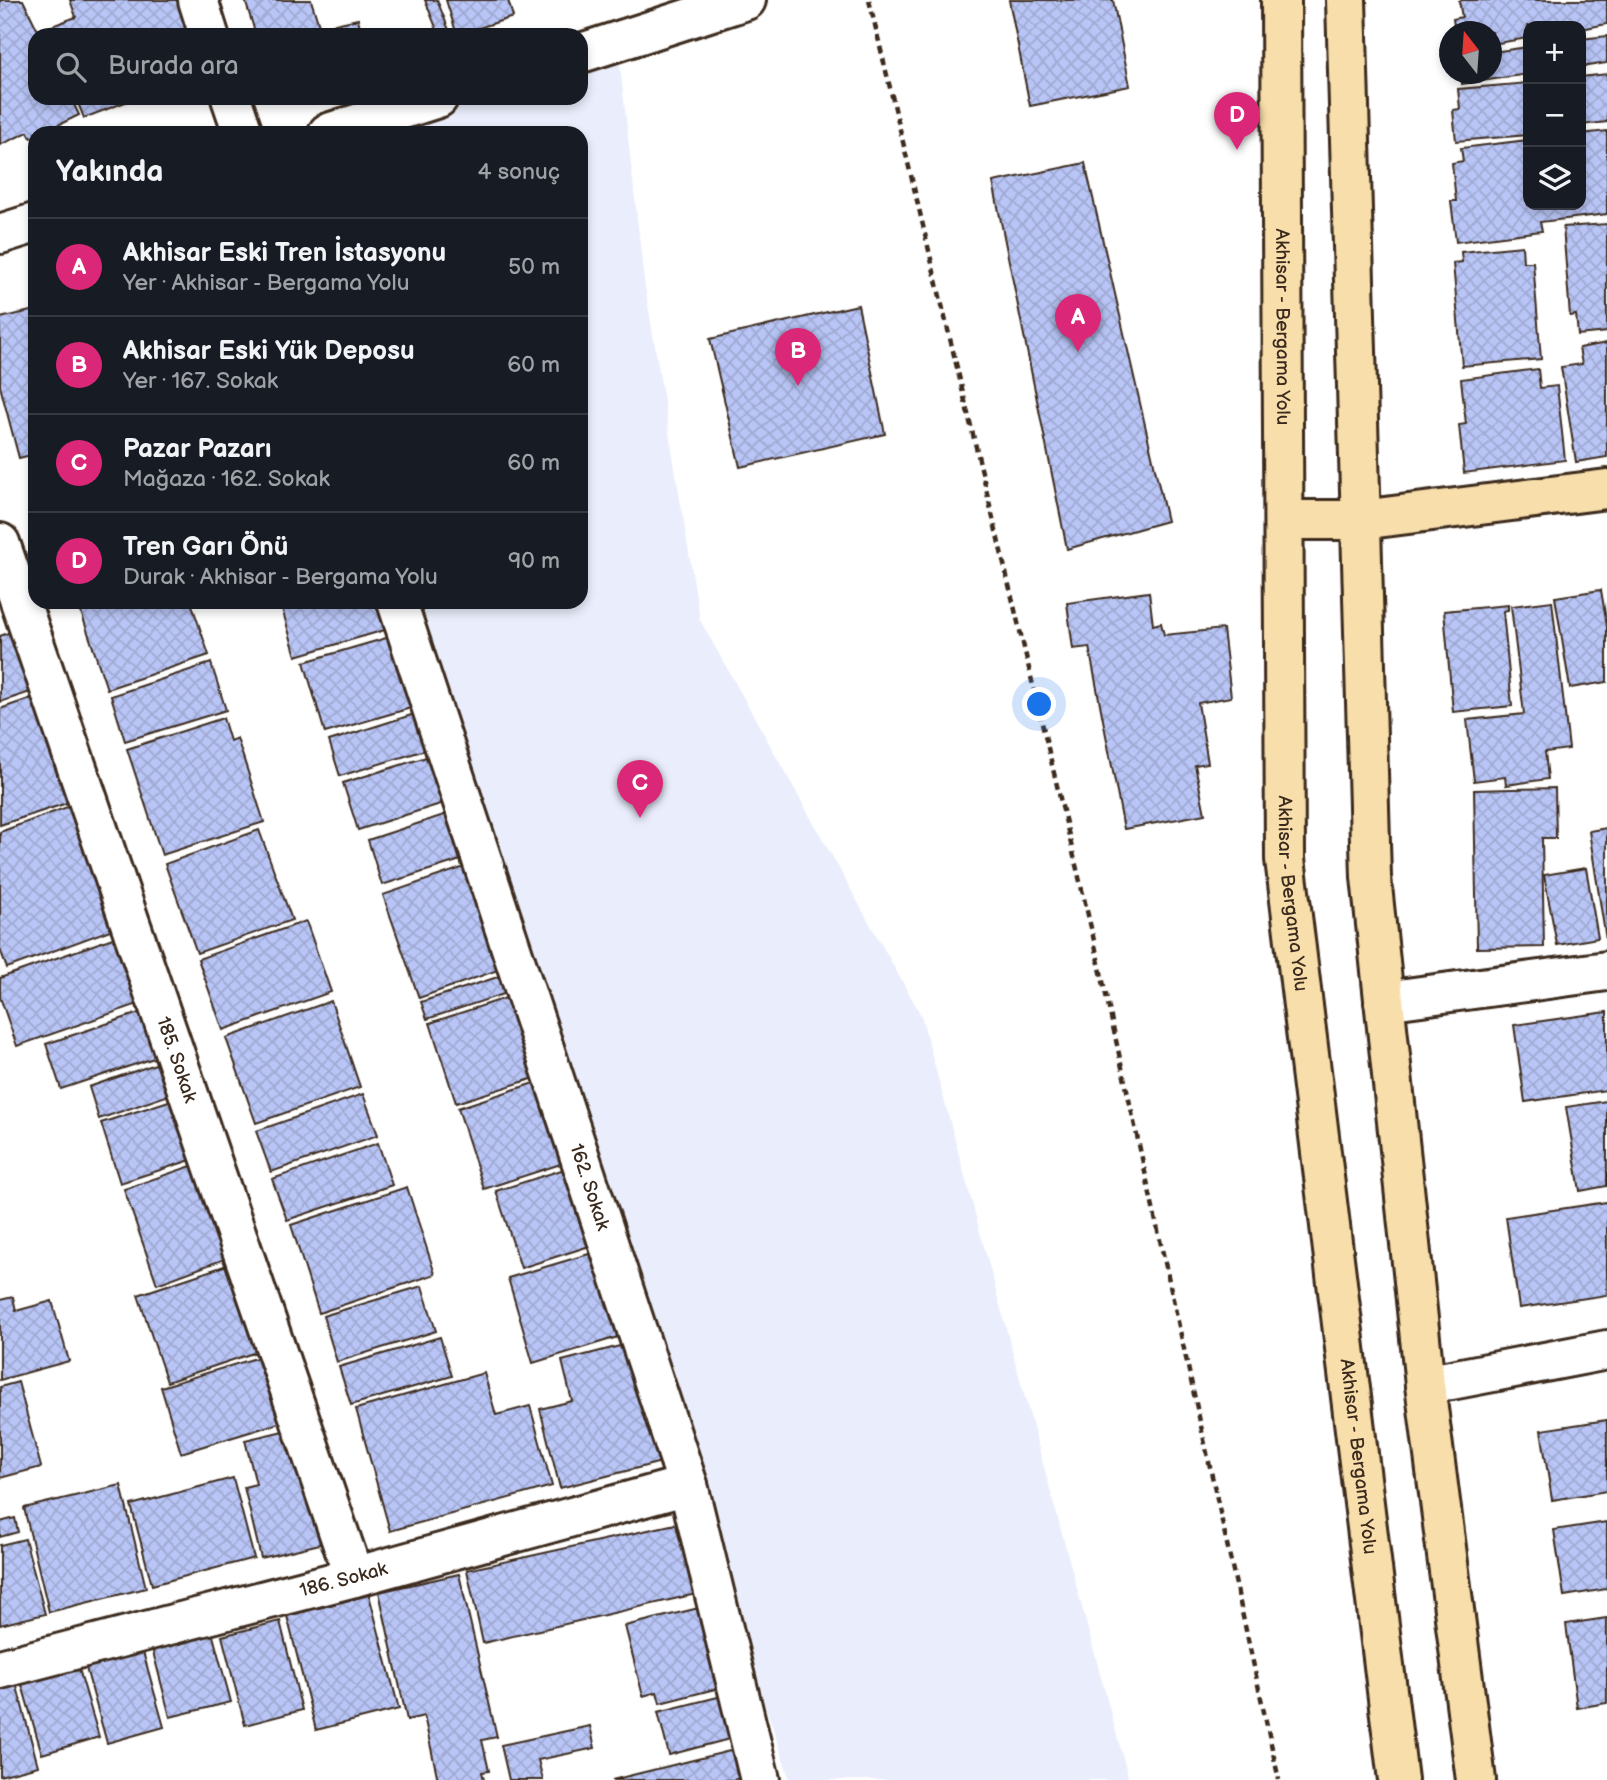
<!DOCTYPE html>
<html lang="tr">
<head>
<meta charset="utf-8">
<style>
  body { margin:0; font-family:"Balsamiq Sans",sans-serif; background:#20242c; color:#f1f3f6 }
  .controls { position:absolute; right:21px; top:21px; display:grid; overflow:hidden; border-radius:14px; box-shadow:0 4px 10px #0003 }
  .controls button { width:63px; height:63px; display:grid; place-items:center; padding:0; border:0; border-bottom:2px solid #363941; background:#171b24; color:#f1f3f6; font:35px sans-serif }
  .compass { position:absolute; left:1439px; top:21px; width:63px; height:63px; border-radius:50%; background:#171b24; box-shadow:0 4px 10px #0003; rotate:343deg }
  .you { position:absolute; left:1040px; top:705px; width:24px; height:24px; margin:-18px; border:5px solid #fff; border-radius:50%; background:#1a73e8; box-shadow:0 0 0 10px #1a73e833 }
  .badge { display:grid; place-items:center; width:46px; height:46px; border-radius:50%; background:#db2777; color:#fff; font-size:23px; font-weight:700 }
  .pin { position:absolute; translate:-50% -58px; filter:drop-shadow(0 2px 4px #0008) }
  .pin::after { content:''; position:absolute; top:37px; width:24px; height:21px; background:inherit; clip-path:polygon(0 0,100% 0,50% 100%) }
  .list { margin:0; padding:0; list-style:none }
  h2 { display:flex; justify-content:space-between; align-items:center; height:91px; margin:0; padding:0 28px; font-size:30px }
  h2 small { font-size:23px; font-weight:400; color:#9ea1a6 }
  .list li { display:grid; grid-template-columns:46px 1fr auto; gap:21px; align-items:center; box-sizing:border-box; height:98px; padding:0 28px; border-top:2px solid #363941 }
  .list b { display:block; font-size:26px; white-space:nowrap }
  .list p { margin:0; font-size:23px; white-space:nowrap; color:#9ea1a6 }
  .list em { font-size:23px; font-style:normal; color:#9ea1a6 }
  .icon { flex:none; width:38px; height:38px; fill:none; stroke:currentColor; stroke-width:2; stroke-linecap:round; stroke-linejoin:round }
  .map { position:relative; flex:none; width:1607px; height:1780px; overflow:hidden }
  .search { position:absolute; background:#171b24; box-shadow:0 4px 10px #0003; left:28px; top:28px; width:560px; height:77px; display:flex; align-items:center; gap:18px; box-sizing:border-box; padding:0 24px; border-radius:21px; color:#9ea1a6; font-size:26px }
  .panel { position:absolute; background:#171b24; box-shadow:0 4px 10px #0003; left:28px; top:126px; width:560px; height:483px; border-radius:21px }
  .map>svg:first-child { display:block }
  .built { fill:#eaeefc }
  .building { fill:url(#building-cross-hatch); stroke:#3b2a1e; stroke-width:2 }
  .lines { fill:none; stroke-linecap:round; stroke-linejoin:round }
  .minor-casing { stroke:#3b2a1e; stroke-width:44 }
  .major-casing { stroke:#3b2a1e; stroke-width:44 }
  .path { stroke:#3b2a1e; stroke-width:4.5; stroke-dasharray:7 5; stroke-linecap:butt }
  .minor { stroke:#fff; stroke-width:38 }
  .major { stroke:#f8deab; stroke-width:38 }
  .labels { text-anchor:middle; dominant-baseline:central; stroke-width:5; stroke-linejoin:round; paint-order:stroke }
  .street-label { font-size:19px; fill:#3b2a1e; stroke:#fff }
</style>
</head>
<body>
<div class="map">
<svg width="1607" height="1780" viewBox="0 0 1607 1780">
  <defs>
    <pattern id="building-cross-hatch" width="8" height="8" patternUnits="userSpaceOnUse" patternTransform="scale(1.75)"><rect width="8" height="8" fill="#b8c5f6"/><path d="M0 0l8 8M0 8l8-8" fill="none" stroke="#9fa9d2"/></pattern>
  </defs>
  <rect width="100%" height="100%" fill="#fff"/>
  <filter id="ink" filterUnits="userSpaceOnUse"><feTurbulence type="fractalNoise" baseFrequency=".0143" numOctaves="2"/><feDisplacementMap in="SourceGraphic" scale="14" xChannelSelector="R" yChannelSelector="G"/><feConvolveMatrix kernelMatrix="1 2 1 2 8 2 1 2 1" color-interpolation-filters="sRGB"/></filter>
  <g filter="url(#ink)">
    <polygon class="built" points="618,47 644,280 700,620 921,1015 1129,1780 790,1780 399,602 581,602 581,133 332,133 448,98 581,98 581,58"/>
    <g class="building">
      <polygon points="0,0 23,0 40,35 35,35 35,98 71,98 79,115 42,133 35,133 35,136 31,138 28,132 0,145"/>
      <polygon points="70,0 179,0 192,35 52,35 49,27 76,17"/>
      <polygon points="245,0 311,0 320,29 311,32 312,35 256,35"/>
      <polygon points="425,0 437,0 451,35 439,35"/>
      <polygon points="446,0 508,0 513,17 457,35"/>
      <polygon points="1009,0 1113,0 1130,86 1030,106"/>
      <polygon points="1607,0 1607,24 1581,29 1581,26 1528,26 1528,38 1492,44 1492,32 1455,32 1453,19 1462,17 1459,1 1463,0"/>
      <polygon points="358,19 362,35 328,35 326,26"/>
      <polygon points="1607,36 1607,63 1581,67 1581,39"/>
      <polygon points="1528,47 1528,74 1462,84 1461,74 1492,74 1492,52"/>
      <polygon points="1607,74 1607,122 1581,125 1581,77"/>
      <polygon points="1528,83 1528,135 1456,141 1453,110 1460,109 1458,89"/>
      <polygon points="76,98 136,98 84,118"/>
      <polygon points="1607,131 1607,214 1540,222 1542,231 1456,242 1451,201 1456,201 1452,163 1463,161 1461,148 1528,140 1528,205 1581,205 1581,134"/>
      <polygon points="1085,163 1167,521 1067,549 993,182"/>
      <polygon points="1607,224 1607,332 1578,335 1576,315 1570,316 1563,227"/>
      <polygon points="1522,246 1523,262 1533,262 1541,359 1462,366 1453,263 1462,262 1461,252"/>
      <polygon points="858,305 885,434 740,467 710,339"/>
      <polygon points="35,310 35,454 19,458 0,386 0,318"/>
      <polygon points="1607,343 1607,457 1576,462 1561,367 1582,364 1579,348"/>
      <polygon points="1538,369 1540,388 1557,386 1565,460 1464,473 1459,425 1466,424 1461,379"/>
      <polygon points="1601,590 1607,626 1607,682 1570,688 1555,597"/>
      <polygon points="1149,592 1153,625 1161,623 1164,635 1223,629 1231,697 1198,703 1208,763 1195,765 1205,814 1124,829 1089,647 1073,649 1067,603"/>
      <polygon points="1552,601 1569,749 1545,752 1548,779 1506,785 1505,777 1474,781 1467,720 1524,714 1511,606"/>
      <polygon points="90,602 191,602 209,655 107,689 79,606"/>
      <polygon points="280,602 388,602 395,627 296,656"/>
      <polygon points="1508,605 1508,610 1503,611 1512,706 1453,712 1444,611"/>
      <polygon points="19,629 39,689 0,702 0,636"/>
      <polygon points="400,634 421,705 325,733 304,662"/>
      <polygon points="211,663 226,710 125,741 111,696"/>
      <polygon points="43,694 79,799 0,825 0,709"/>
      <polygon points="424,711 435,747 340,776 329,741"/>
      <polygon points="223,718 230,741 237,738 264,822 162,855 127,749"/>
      <polygon points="439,753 453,800 358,830 343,783"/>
      <polygon points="1555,788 1556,838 1542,838 1544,947 1477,948 1474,790"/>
      <polygon points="78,803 124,925 7,968 0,949 0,832"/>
      <polygon points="456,811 470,857 382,885 368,840"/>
      <polygon points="1607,828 1607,940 1606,940 1589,831"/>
      <polygon points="259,830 292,920 197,953 165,864"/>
      <polygon points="476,863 512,965 419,998 383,895"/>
      <polygon points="1586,868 1598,938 1557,945 1544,875"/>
      <polygon points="306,921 331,992 223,1030 198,959"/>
      <polygon points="121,935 144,1002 17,1046 0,997 0,978"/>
      <polygon points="516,971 522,988 427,1019 421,1002"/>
      <polygon points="521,993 547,1074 456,1103 430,1023"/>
      <polygon points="331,1001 360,1087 256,1123 226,1038"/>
      <polygon points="145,1011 160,1056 61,1089 46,1044"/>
      <polygon points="1607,1012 1607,1090 1525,1102 1514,1025"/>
      <polygon points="167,1060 178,1092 99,1119 89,1087"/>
      <polygon points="549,1078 576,1159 484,1189 458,1108"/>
      <polygon points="363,1094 378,1135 271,1172 256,1131"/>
      <polygon points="178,1098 197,1158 120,1183 101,1123"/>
      <polygon points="1607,1101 1607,1186 1580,1191 1566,1107"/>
      <polygon points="378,1143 392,1185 287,1220 272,1179"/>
      <polygon points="200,1163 233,1256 157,1284 124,1189"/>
      <polygon points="580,1164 605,1241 521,1268 496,1191"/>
      <polygon points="407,1187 435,1274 319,1313 291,1225"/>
      <polygon points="1607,1202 1607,1295 1519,1308 1506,1217"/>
      <polygon points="609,1248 634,1332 533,1363 508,1278"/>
      <polygon points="236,1262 265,1349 167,1382 138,1295"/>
      <polygon points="422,1286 436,1331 337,1362 323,1316"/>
      <polygon points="13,1297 16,1311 52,1301 69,1361 0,1380 0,1300"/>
      <polygon points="440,1337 452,1376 351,1405 339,1367"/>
      <polygon points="639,1341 669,1460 560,1488 540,1409 572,1401 562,1361"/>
      <polygon points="269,1354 289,1420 181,1453 161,1387"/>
      <polygon points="484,1373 496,1415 530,1406 552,1486 390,1531 356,1409"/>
      <polygon points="18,1382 41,1467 0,1478 0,1387"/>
      <polygon points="1607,1420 1607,1491 1552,1500 1541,1430"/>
      <polygon points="292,1429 320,1544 261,1558 244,1487 256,1484 245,1440"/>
      <polygon points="233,1478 254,1558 152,1585 131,1505"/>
      <polygon points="121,1485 146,1588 49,1612 24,1508"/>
      <polygon points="15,1518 18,1532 0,1537 0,1522"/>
      <polygon points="1607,1522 1607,1589 1564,1596 1554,1530"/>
      <polygon points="680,1523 696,1594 483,1643 467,1570"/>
      <polygon points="25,1539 45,1614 0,1625 0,1545"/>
      <polygon points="459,1574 497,1737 482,1740 489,1771 482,1772 484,1780 438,1780 424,1716 407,1720 379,1592"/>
      <polygon points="369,1595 399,1709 316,1730 287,1616"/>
      <polygon points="703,1607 723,1687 660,1703 657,1692 643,1696 625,1626"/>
      <polygon points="1607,1618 1607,1703 1577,1708 1566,1624"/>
      <polygon points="280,1621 302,1710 245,1725 222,1636"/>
      <polygon points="212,1632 231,1702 170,1717 152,1648"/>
      <polygon points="141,1645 164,1727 107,1743 84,1661"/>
      <polygon points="77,1662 99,1737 42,1754 20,1678"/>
      <polygon points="15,1679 38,1766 0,1776 0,1683"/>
      <polygon points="726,1695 737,1737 669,1755 658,1712"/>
      <polygon points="590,1726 595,1748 538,1760 543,1780 509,1780 501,1745"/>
      <polygon points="734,1750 740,1778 733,1780 612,1780"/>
    </g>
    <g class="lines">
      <defs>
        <g id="minor">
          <polyline points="198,0 209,35"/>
          <polyline points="581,53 746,0"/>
          <polyline points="231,98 243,133"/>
          <polyline points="328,133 438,98"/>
          <polyline points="0,234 35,223"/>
          <path id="s1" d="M 0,543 L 354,1577"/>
          <path id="s2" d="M 397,602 L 688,1485 L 760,1780"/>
          <polyline points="1384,1001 1607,971"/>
          <polyline points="1425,1385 1607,1350"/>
          <path id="s3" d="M 0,1669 L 354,1577 L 688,1485"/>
        </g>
        <g id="major">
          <path id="s4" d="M 1281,0 L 1285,859 L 1398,1780"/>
          <polyline points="1346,0 1371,877 1425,1385 1476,1780"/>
          <polyline points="1284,520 1361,520 1607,489"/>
        </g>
      </defs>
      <use href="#minor" class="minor-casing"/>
      <use href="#major" class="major-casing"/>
      <polyline class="path" points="869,0 1093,936 1279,1780"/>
      <use href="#minor" class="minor"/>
      <use href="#major" class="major"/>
    </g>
  </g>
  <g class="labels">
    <g class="street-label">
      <text stroke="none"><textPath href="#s4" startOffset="327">Akhisar - Bergama Yolu</textPath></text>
      <text stroke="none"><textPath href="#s4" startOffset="894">Akhisar - Bergama Yolu</textPath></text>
      <text stroke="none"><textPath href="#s1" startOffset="546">185. Sokak</textPath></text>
      <text stroke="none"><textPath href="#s2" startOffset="616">162. Sokak</textPath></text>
      <text stroke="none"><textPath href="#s4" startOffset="1461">Akhisar - Bergama Yolu</textPath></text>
      <text stroke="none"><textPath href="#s3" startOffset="355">186. Sokak</textPath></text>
    </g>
  </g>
</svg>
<div class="controls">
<button>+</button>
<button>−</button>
<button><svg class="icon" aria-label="layers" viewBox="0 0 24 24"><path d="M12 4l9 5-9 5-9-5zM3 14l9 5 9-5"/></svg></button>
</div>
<svg class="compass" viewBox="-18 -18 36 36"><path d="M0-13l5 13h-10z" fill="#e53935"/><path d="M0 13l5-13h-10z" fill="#9ea1a6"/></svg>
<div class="you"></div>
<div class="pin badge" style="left:1078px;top:352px">A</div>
<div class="pin badge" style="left:798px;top:386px">B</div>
<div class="pin badge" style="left:640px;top:818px">C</div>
<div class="pin badge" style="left:1237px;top:150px">D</div>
<div class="search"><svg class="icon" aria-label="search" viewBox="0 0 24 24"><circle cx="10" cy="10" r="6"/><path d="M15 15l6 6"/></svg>Burada ara</div>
<section class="panel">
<h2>Yakında<small>4 sonuç</small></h2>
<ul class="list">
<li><span class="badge">A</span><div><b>Akhisar Eski Tren İstasyonu</b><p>Yer · Akhisar - Bergama Yolu</p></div><em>50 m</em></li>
<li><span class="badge">B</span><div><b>Akhisar Eski Yük Deposu</b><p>Yer · 167. Sokak</p></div><em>60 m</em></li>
<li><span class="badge">C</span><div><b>Pazar Pazarı</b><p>Mağaza · 162. Sokak</p></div><em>60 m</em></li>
<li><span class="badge">D</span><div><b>Tren Garı Önü</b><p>Durak · Akhisar - Bergama Yolu</p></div><em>90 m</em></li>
</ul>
</section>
</div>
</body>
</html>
